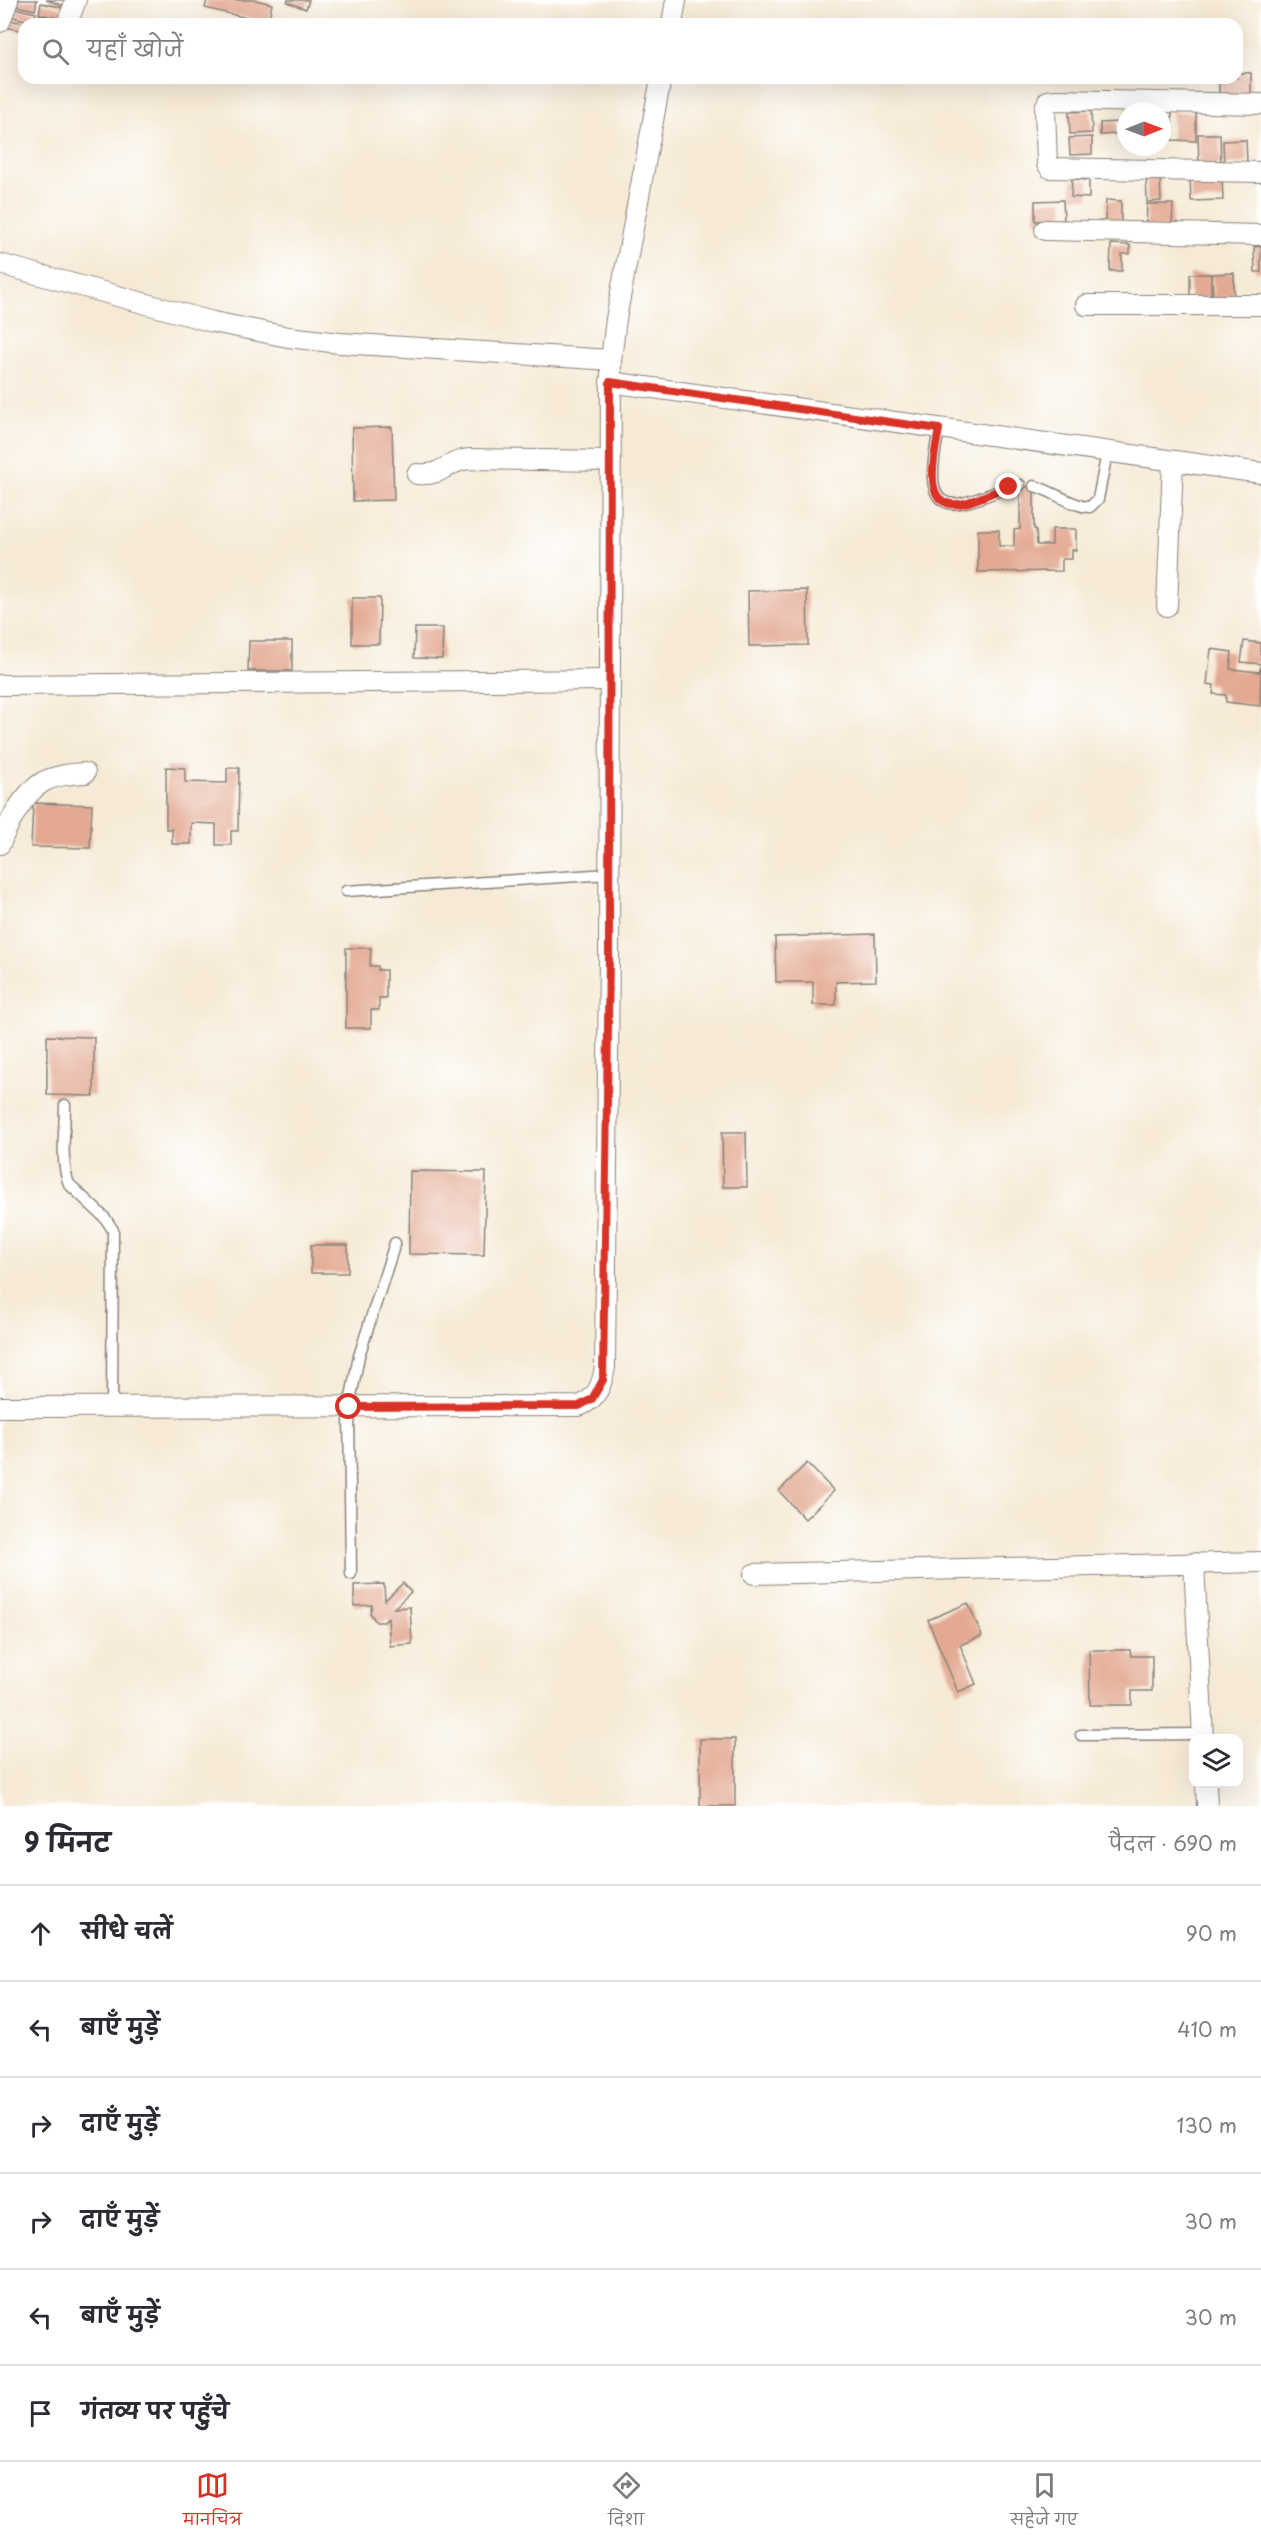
<!DOCTYPE html>
<html lang="hi">
<head>
<meta charset="utf-8">
<style>
  body { margin:0; font-family:"Playpen Sans","Playpen Sans Deva",sans-serif; background:#f7f7f7; color:#2b2b33 }
  .controls { position:absolute; right:18px; bottom:18px; display:grid; overflow:hidden; border-radius:12px; box-shadow:0 6px 24px #0002 }
  .controls button { width:54px; height:54px; display:grid; place-items:center; padding:0; border:0; border-bottom:2px solid #e1e1e2; background:#fff; color:#2b2b33; font:30px sans-serif }
  .compass { position:absolute; left:1117px; top:102px; width:54px; height:54px; border-radius:50%; background:#fff; box-shadow:0 6px 24px #0002; rotate:89deg }
  .stop { position:absolute; width:18px; height:18px; margin:-14px; border:4px solid #d93025; border-radius:50%; background:#fff }
  .stop.end { background:#d93025; border-color:#fff; box-shadow:0 2px 6px #0008 }
  .list { margin:0; padding:0; list-style:none }
  h2 { display:flex; justify-content:space-between; align-items:center; height:78px; margin:0; padding:0 24px; font-size:26px }
  h2 small { font-size:20px; font-weight:400; color:#7c7c81 }
  .list li { display:grid; grid-template-columns:39px 1fr auto; gap:18px; align-items:center; box-sizing:border-box; height:96px; padding:0 24px; border-top:2px solid #e1e1e2 }
  .list b { display:block; font-size:22px; white-space:nowrap }
  .list em { font-size:20px; font-style:normal; color:#7c7c81 }
  .icon { flex:none; width:33px; height:33px; fill:none; stroke:currentColor; stroke-width:2; stroke-linecap:round; stroke-linejoin:round }
  .map { position:relative; flex:none; width:1261px; height:1806px; overflow:hidden }
  .search { position:absolute; background:#fff; box-shadow:0 6px 24px #0002; left:18px; right:18px; top:18px; height:66px; display:flex; align-items:center; gap:15px; box-sizing:border-box; padding:0 21px; border-radius:18px; color:#7c7c81; font-size:22px }
  .sheet { height:654px; background:#fff }
  nav { display:flex; justify-content:space-around; align-items:center; box-sizing:border-box; height:84px; border-top:2px solid #e1e1e2; background:#fff; font-size:16px; color:#7c7c81 }
  nav a { display:grid; justify-items:center; gap:3px }
  nav .on { color:#d93025 }
  .map>svg:first-child { display:block }
  .building { fill:#e3a992 }
  .lines { fill:none; stroke-linecap:round; stroke-linejoin:round }
  .lane-casing { stroke:#898379; stroke-width:13 }
  .street-casing { stroke:#898379; stroke-width:22 }
  .lane { stroke:#fff; stroke-width:10 }
  .street { stroke:#fff; stroke-width:20 }
  .route { stroke:#d93025; stroke-width:8 }
</style>
</head>
<body>
<div class="map">
<svg width="1261" height="1806" viewBox="0 0 1261 1806">
  <rect width="100%" height="100%" fill="#fff"/>
  <filter id="ink" filterUnits="userSpaceOnUse"><feTurbulence type="fractalNoise" baseFrequency=".0167" numOctaves="2"/><feDisplacementMap in="SourceGraphic" scale="12" xChannelSelector="R" yChannelSelector="G"/><feConvolveMatrix kernelMatrix="1 2 1 2 8 2 1 2 1" color-interpolation-filters="sRGB"/></filter>
  <filter id="wash" filterUnits="userSpaceOnUse"><feTurbulence type="fractalNoise" baseFrequency=".008" numOctaves="4" result="noise"/><feDisplacementMap in="SourceGraphic" scale="24" xChannelSelector="R" yChannelSelector="G"/><feGaussianBlur stdDeviation="1.35" result="paint"/><feColorMatrix in="noise" values="0 0 0 0 0 0 0 0 0 0 0 0 0 0 0 0 0 1.4 0 .05"/><feComposite in="paint" operator="in"/></filter>
  <g filter="url(#wash)">
    <rect width="100%" height="100%" fill="#f6ead6"/>
    <g id="blocks">
      <g class="building">
        <polygon points="12,0 37,0 35,10 11,5"/>
        <polygon points="46,0 66,0 65,6"/>
        <polygon points="207,0 256,0 272,4 268,23 205,8"/>
        <polygon points="288,0 309,0 306,9 287,2"/>
        <polygon points="41,3 64,8 62,19 39,14"/>
        <polygon points="14,8 36,13 34,22 12,17"/>
        <polygon points="40,15 61,20 60,24 38,24"/>
        <polygon points="6,19 24,23 24,31 4,27"/>
        <polygon points="1237,73 1251,73 1251,97 1219,98 1219,78 1237,78"/>
        <polygon points="1091,111 1092,133 1070,134 1069,112"/>
        <polygon points="1172,112 1196,112 1196,141 1172,140"/>
        <polygon points="1117,122 1117,134 1100,135 1100,123"/>
        <polygon points="1198,134 1220,134 1221,165 1199,166"/>
        <polygon points="1092,137 1092,154 1070,155 1069,138"/>
        <polygon points="1246,140 1247,163 1224,164 1223,141"/>
        <polygon points="1146,174 1160,174 1161,201 1147,202"/>
        <polygon points="1222,177 1223,200 1191,201 1190,178"/>
        <polygon points="1072,179 1089,180 1089,198 1071,197"/>
        <polygon points="1063,200 1064,220 1035,221 1035,201"/>
        <polygon points="1106,200 1121,201 1121,222 1105,222"/>
        <polygon points="1147,204 1173,204 1172,228 1146,228"/>
        <polygon points="1111,244 1130,245 1130,254 1122,254 1122,271 1110,271"/>
        <polygon points="1261,246 1261,272 1255,272 1254,247"/>
        <polygon points="1234,273 1234,300 1213,300 1212,274"/>
        <rect x="1190" y="274" width="21" height="26"/>
        <polygon points="392,427 394,500 353,501 352,428"/>
        <polygon points="1020,487 1034,487 1034,529 1036,529 1037,545 1052,545 1052,529 1076,529 1076,550 1072,550 1072,559 1062,559 1062,571 978,572 978,530 999,530 999,546 1014,546 1014,530 1020,529"/>
        <polygon points="807,590 808,645 749,646 748,591"/>
        <polygon points="352,598 380,598 379,644 352,644"/>
        <polygon points="415,628 443,628 442,659 414,658"/>
        <polygon points="249,641 292,641 292,671 248,671"/>
        <polygon points="1244,641 1261,643 1261,664 1241,662"/>
        <polygon points="1211,649 1232,652 1230,669 1259,672 1261,666 1260,706 1226,702 1226,695 1213,694 1214,685 1207,684"/>
        <polygon points="166,767 185,768 185,782 227,783 227,768 239,768 238,831 231,831 231,845 216,845 216,824 191,823 191,844 172,844 172,829 166,829"/>
        <polygon points="33,803 92,805 90,848 31,847"/>
        <polygon points="875,934 876,981 836,982 836,1005 813,1005 813,982 776,982 775,937"/>
        <polygon points="346,948 371,948 370,966 378,966 378,970 386,970 386,998 379,998 379,1010 371,1010 371,1028 346,1028"/>
        <polygon points="47,1036 94,1037 94,1096 47,1095"/>
        <polygon points="722,1132 746,1132 747,1187 723,1187"/>
        <polygon points="410,1171 486,1172 484,1255 409,1254"/>
        <rect x="311" y="1245" width="37" height="28"/>
        <polygon points="807,1463 834,1491 805,1519 779,1491"/>
        <polygon points="403,1583 411,1592 394,1608 410,1607 412,1644 390,1646 388,1618 384,1622 376,1622 370,1613 372,1605 354,1606 354,1585 384,1584 385,1600"/>
        <polygon points="968,1603 982,1636 960,1645 976,1684 958,1692 928,1620"/>
        <polygon points="1089,1650 1130,1650 1131,1656 1152,1656 1152,1691 1132,1691 1132,1705 1090,1705"/>
        <rect x="700" y="1739" width="35" height="67"/>
      </g>
    </g>
  </g>
  <g filter="url(#ink)">
    <use href="#blocks" fill-opacity="0" stroke="#898379" stroke-width="1.5"/>
    <g class="lines">
      <defs>
        <g id="lane">
          <path d="M 939,429 C 935,453 918,515 966,502 C 985,498 1001,488 1020,485"/>
          <path d="M 1034,486 C 1051,490 1076,508 1090,507 L 1098,499 L 1107,453"/>
          <polyline points="346,891 609,874"/>
          <path d="M 65,1105 C 65,1130 60,1161 69,1184 L 105,1218 L 113,1230 L 112,1408"/>
          <polyline points="351,1574 349,1407 359,1356 395,1243"/>
          <polyline points="1081,1735 1203,1734"/>
        </g>
        <g id="street">
          <polyline points="0,22 8,0"/>
          <polyline points="67,24 76,0"/>
          <polyline points="672,24 676,0"/>
          <polyline points="1261,104 1056,100 1048,101 1045,108 1047,164 1050,168 1261,172"/>
          <polyline points="1045,230 1261,235"/>
          <polyline points="0,264 213,322 288,337 340,343 611,360"/>
          <polyline points="1086,305 1261,305"/>
          <polyline points="610,382 1261,473"/>
          <path d="M 417,474 C 443,477 446,461 469,459 L 610,461"/>
          <polyline points="1167,606 1173,462"/>
          <polyline points="0,685 610,680"/>
          <path d="M 0,844 C 8,824 23,794 43,782 C 56,775 71,774 85,773"/>
          <path d="M 0,1407 L 579,1406 C 597,1399 602,1385 605,1367 L 609,957 L 611,360 L 616,319 L 661,78"/>
          <polyline points="1194,1563 1203,1738"/>
          <polyline points="754,1574 1261,1562"/>
          <polyline points="1206,1784 1207,1806"/>
        </g>
      </defs>
      <use href="#lane" class="lane-casing"/>
      <use href="#street" class="street-casing"/>
      <use href="#lane" class="lane"/>
      <use href="#street" class="street"/>
    </g>
  </g>
  <g class="lines" filter="url(#ink)">
    <path class="route" d="M 349,1407 L 579,1406 L 592,1399 L 603,1380 L 609,957 L 610,382 L 939,429 C 935,453 918,514 965,503 C 980,499 994,491 1009,487"/>
  </g>
</svg>
<div class="controls">
<button><svg class="icon" aria-label="layers" viewBox="0 0 24 24"><path d="M12 4l9 5-9 5-9-5zM3 14l9 5 9-5"/></svg></button>
</div>
<svg class="compass" viewBox="-18 -18 36 36"><path d="M0-13l5 13h-10z" fill="#e53935"/><path d="M0 13l5-13h-10z" fill="#7c7c81"/></svg>
<div class="stop" style="left:349px;top:1407px"></div>
<div class="stop end" style="left:1009px;top:487px"></div>
<div class="search"><svg class="icon" aria-label="search" viewBox="0 0 24 24"><circle cx="10" cy="10" r="6"/><path d="M15 15l6 6"/></svg>यहाँ खोजें</div>
</div>
<section class="sheet">
<h2>9 मिनट<small>पैदल · 690 m</small></h2>
<ul class="list">
<li><svg class="icon" aria-label="ahead" viewBox="0 0 24 24"><path d="M12 20V5M6 11l6-6 6 6"/></svg><div><b>सीधे चलें</b></div><em>90 m</em></li>
<li><svg class="icon" aria-label="left" viewBox="0 0 24 24"><path d="M17 20v-9H6M10 6l-5 5 5 5"/></svg><div><b>बाएँ मुड़ें</b></div><em>410 m</em></li>
<li><svg class="icon" aria-label="right" viewBox="0 0 24 24"><path d="M7 20v-9h11M14 6l5 5-5 5"/></svg><div><b>दाएँ मुड़ें</b></div><em>130 m</em></li>
<li><svg class="icon" aria-label="right" viewBox="0 0 24 24"><path d="M7 20v-9h11M14 6l5 5-5 5"/></svg><div><b>दाएँ मुड़ें</b></div><em>30 m</em></li>
<li><svg class="icon" aria-label="left" viewBox="0 0 24 24"><path d="M17 20v-9H6M10 6l-5 5 5 5"/></svg><div><b>बाएँ मुड़ें</b></div><em>30 m</em></li>
<li><svg class="icon" aria-label="arrive" viewBox="0 0 24 24"><path d="M6 21V4h12l-3 4 3 4H6"/></svg><div><b>गंतव्य पर पहुँचे</b></div></li>
</ul>
</section>
<nav>
<a class="on"><svg class="icon" aria-label="map" viewBox="0 0 24 24"><path d="M3 6l6-2 6 2 6-2v14l-6 2-6-2-6 2zM9 4v14M15 6v14"/></svg>मानचित्र</a>
<a><svg class="icon" aria-label="directions" viewBox="0 0 24 24"><path d="M12 3l9 9-9 9-9-9zM9 14v-3h6M13 9l2 2-2 2"/></svg>दिशा</a>
<a><svg class="icon" aria-label="saved" viewBox="0 0 24 24"><path d="M7 4h10v16l-5-4-5 4z"/></svg>सहेजे गए</a>
</nav>
</body>
</html>
